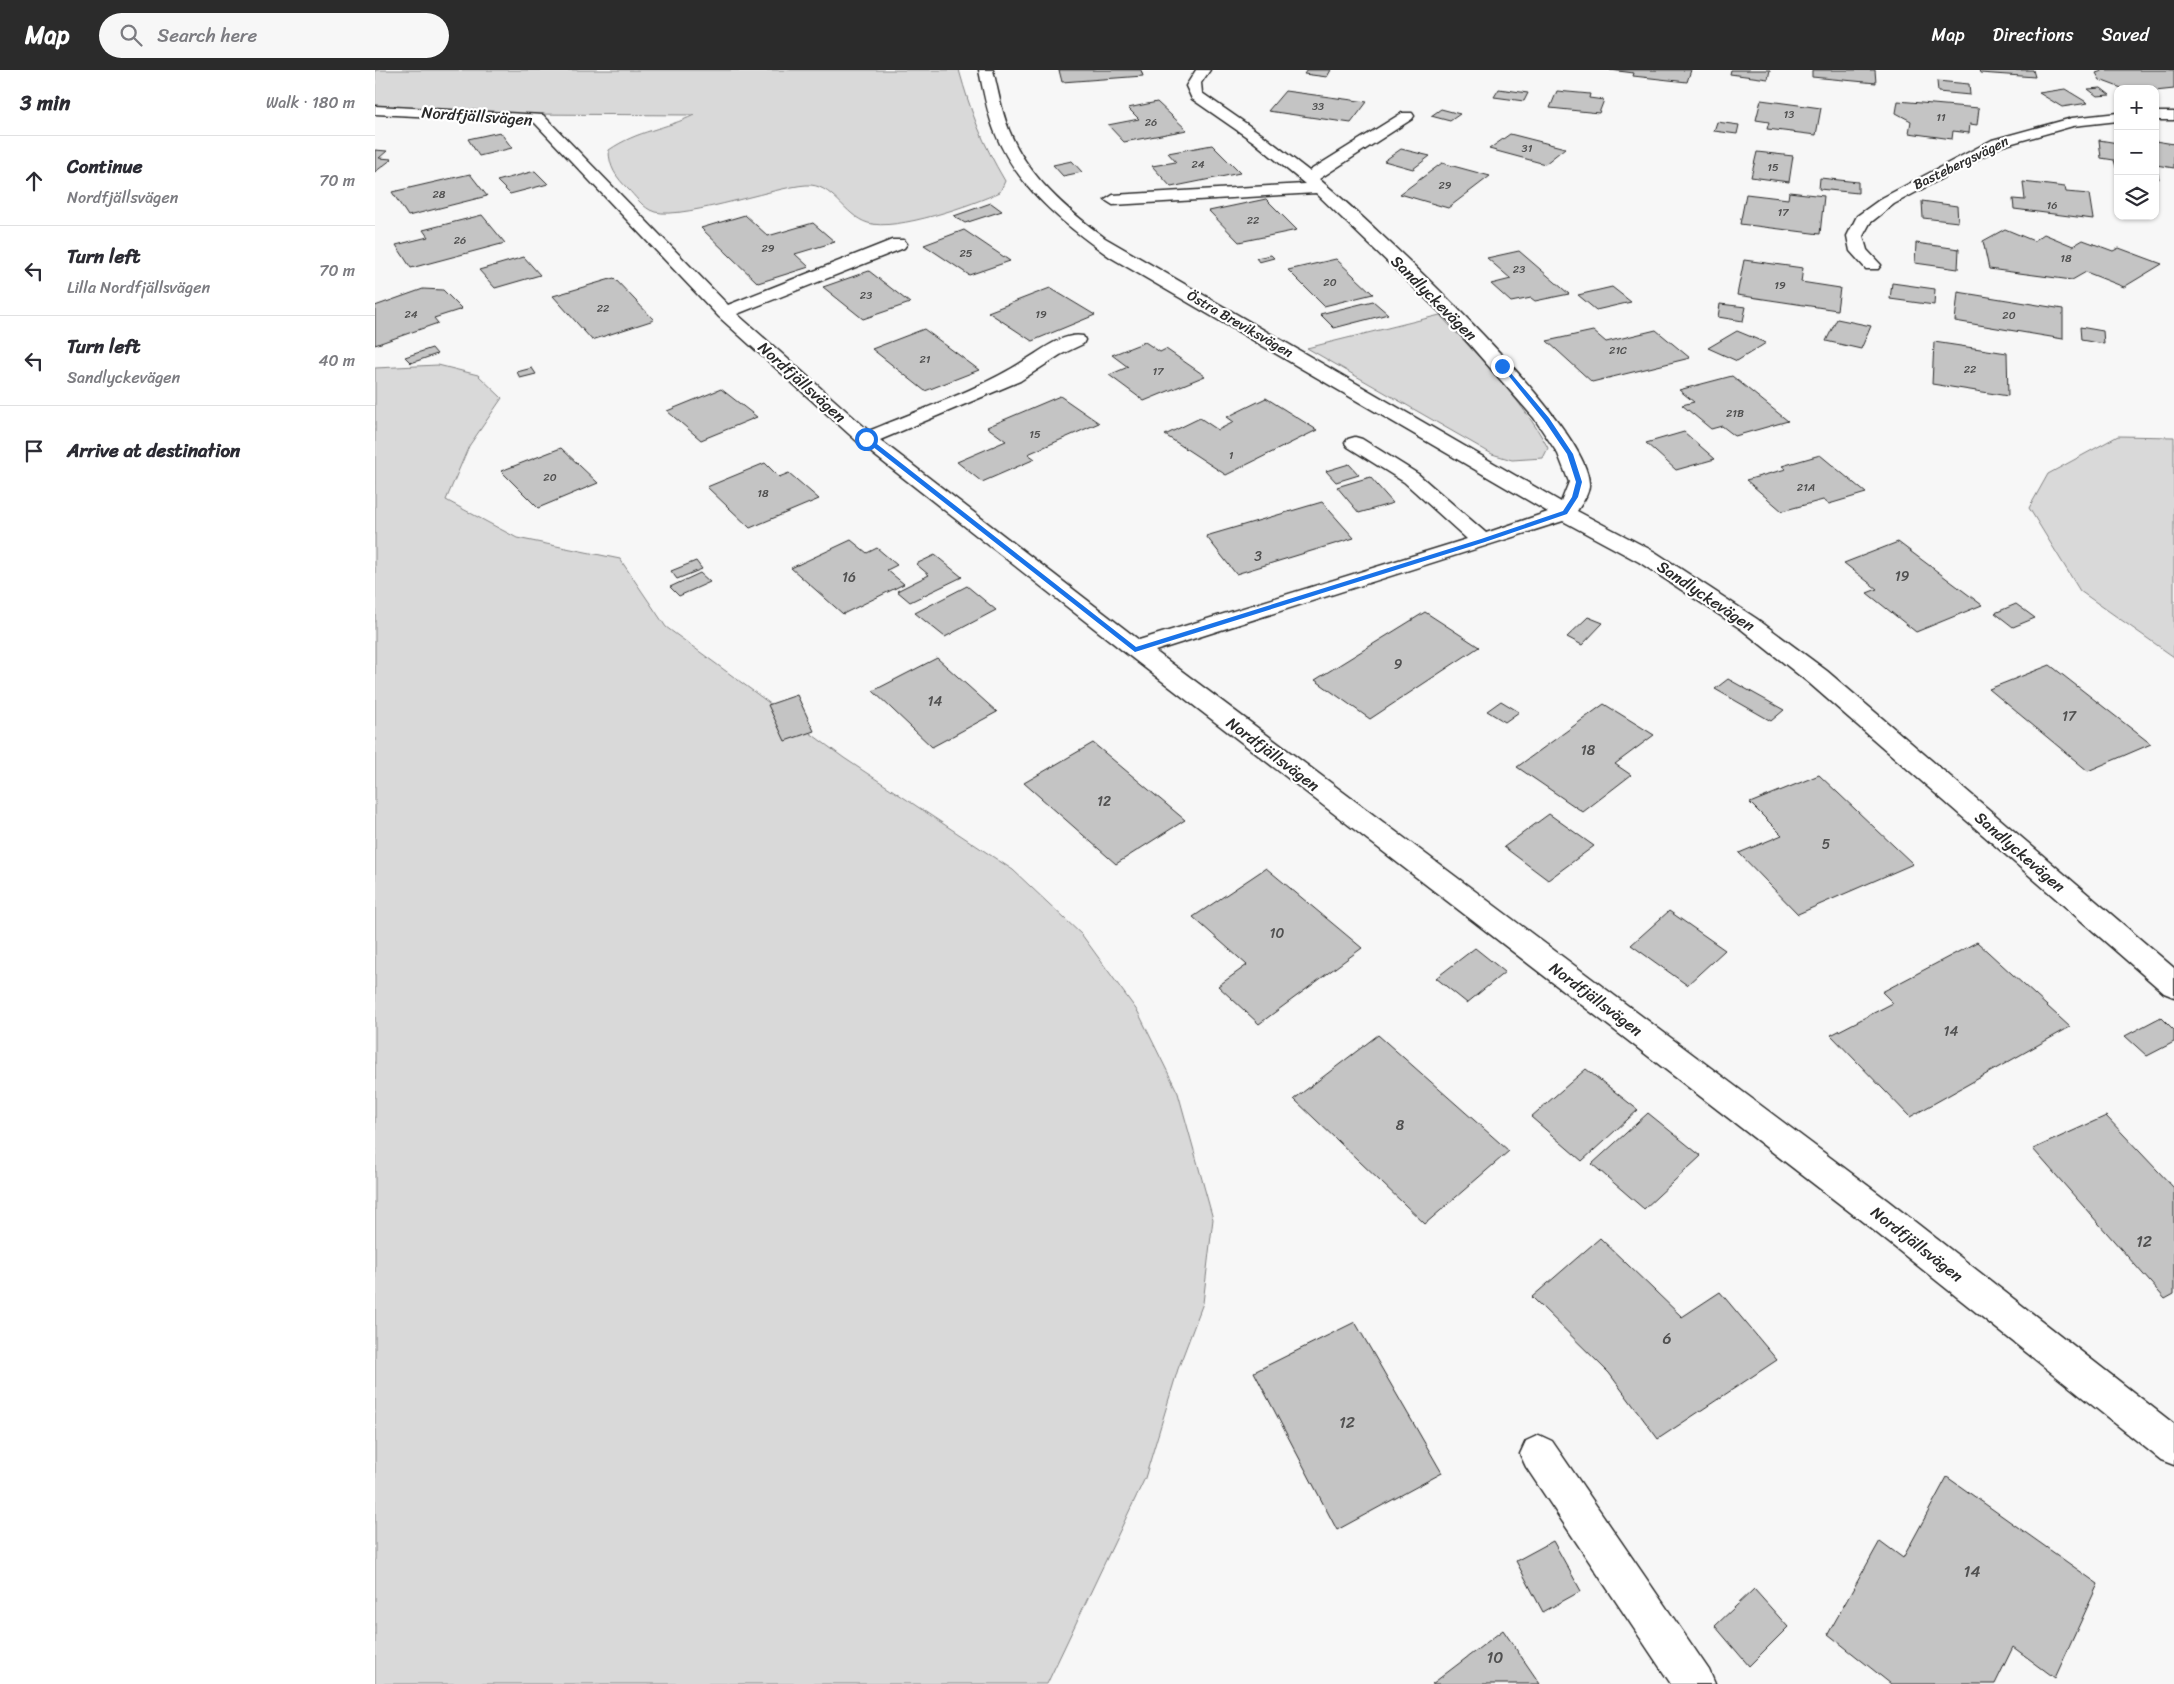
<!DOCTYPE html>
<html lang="en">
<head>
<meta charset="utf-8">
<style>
  body { margin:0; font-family:Sriracha,sans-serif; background:#f7f7f7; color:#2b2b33 }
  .controls { position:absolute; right:15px; top:15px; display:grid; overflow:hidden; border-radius:10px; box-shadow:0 1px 4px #0004 }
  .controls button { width:45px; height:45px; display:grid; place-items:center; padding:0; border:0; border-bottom:1px solid #e1e1e2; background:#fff; color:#2b2b33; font:25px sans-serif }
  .stop { position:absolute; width:15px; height:15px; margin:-11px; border:4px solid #1a73e8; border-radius:50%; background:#fff }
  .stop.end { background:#1a73e8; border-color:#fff; box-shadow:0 1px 5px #0008 }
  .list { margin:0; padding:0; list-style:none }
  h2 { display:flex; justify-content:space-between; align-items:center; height:65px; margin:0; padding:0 20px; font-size:21px }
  h2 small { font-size:16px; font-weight:400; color:#7c7c81 }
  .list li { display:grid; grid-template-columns:32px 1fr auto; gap:15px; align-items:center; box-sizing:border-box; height:90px; padding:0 20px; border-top:1px solid #e1e1e2 }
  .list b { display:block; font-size:19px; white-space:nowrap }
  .list p { margin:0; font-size:16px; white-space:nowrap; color:#7c7c81 }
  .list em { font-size:16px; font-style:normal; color:#7c7c81 }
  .icon { flex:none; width:28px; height:28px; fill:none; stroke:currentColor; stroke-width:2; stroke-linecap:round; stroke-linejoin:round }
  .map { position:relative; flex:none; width:1799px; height:1614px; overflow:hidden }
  header { display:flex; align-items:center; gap:30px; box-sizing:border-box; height:70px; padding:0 25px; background:#2b2b2b; color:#fff }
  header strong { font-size:24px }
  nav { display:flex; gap:28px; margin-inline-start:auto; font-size:18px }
  .search { width:350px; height:45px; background:#f7f7f7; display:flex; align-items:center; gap:12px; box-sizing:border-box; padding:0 18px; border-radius:28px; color:#7c7c81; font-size:19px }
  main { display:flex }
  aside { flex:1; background:#fff }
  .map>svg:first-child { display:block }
  .green { fill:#d9d9d9; stroke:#828282 }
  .building { fill:#c4c4c4; stroke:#2b2b2b }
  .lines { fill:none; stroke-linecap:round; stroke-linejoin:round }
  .minor-casing { stroke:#2b2b2b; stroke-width:3 }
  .minor { fill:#fff; fill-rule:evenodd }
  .route { fill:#1a73e8 }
  .labels { text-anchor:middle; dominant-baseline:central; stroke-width:4.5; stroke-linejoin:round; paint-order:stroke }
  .far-number-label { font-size:11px; fill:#515151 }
  .far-street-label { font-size:14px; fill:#2b2b2b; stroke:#fff }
  .number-label { font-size:14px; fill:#515151 }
  .street-label { font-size:16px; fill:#2b2b2b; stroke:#fff }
  .near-number-label { font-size:16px; fill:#515151 }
</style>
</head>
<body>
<header>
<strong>Map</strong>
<div class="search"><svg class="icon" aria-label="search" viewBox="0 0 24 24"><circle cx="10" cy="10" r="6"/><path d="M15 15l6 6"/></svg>Search here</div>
<nav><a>Map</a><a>Directions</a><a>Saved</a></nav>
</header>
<main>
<aside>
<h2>3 min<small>Walk · 180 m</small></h2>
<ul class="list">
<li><svg class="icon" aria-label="ahead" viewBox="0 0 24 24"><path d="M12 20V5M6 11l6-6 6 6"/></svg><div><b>Continue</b><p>Nordfjällsvägen</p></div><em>70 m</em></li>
<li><svg class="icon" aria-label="left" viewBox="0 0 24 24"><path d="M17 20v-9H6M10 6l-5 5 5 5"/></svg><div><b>Turn left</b><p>Lilla Nordfjällsvägen</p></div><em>70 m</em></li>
<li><svg class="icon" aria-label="left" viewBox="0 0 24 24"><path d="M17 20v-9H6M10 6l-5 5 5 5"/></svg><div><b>Turn left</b><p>Sandlyckevägen</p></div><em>40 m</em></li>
<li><svg class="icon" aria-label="arrive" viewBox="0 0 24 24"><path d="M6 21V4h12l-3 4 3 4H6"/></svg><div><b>Arrive at destination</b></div></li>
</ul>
</aside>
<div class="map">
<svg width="1799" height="1614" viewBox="0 0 1799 1614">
  <rect width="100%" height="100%" fill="#f7f7f7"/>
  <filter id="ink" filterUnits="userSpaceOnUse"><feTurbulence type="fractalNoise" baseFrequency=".02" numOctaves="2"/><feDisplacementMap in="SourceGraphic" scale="10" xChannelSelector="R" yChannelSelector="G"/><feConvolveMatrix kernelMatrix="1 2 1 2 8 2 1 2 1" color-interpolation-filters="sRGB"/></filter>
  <g filter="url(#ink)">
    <g class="green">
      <path d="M 0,0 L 584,0 C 596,43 607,72 630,111 L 625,122 C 600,134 520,162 493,153 C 469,146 458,113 431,115 C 398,117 297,154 275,140 C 266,135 260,126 253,119 C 241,107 234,97 234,80 C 263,60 291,59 319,45 L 148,44 L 0,36 Z"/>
      <path d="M 1065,245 C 1103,287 1146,327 1173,378 L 1168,388 L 1137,390 L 1117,384 L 932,278 Z"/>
      <polygon points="63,295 103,305 127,328 94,376 71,430 142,468 245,489 291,557 469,688 638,800 707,865 763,942 803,1023 838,1149 828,1233 803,1299 770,1408 672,1614 0,1614 0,298"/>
      <polygon points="1743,366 1799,367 1799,587 1705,521 1654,438 1673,404"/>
    </g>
    <g class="building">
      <polygon points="684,0 766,0 768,6 687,12"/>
      <polygon points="932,0 956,0 952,7 929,4"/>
      <polygon points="1235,0 1316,0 1312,12 1258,6 1259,3"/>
      <polygon points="1356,0 1395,0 1393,9 1355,4"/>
      <polygon points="1437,0 1500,0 1501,13 1437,7"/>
      <polygon points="1604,0 1658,0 1660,7 1605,3"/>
      <polygon points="1730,0 1799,0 1799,19 1780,21 1780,19 1749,19 1725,10 1721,3"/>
      <polygon points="1562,11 1594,14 1595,25 1563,22"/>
      <polygon points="1726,18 1735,25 1722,26 1713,19"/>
      <polygon points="1124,19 1153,23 1149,31 1119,27"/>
      <polygon points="1690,19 1713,33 1687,37 1664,23"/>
      <polygon points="910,21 992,32 976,53 893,41"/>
      <polygon points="1182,21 1215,24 1214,28 1229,30 1224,43 1175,38"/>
      <polygon points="1386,30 1446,38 1441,65 1392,59 1394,52 1381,50"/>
      <polygon points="1523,31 1604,38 1602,55 1595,54 1594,63 1578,61 1577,69 1534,63 1536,51 1521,43"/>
      <polygon points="782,32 812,60 749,72 733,55 764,49 753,38"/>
      <polygon points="1066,39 1085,44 1075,51 1056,46"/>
      <polygon points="1342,52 1364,55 1362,64 1339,61"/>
      <polygon points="125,62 137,78 104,86 93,69"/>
      <polygon points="1135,64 1190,78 1170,94 1114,79"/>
      <polygon points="1724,70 1743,73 1743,104 1739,90 1726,88"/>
      <polygon points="1780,71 1799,74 1799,98 1781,95 1784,109 1780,109"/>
      <polygon points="837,75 865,103 796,117 777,96 801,92 793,83"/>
      <polygon points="1026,79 1055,86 1038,99 1009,91"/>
      <polygon points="0,80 12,81 4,88 17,89 0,102"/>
      <polygon points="1382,82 1418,86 1414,112 1376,107"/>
      <polygon points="697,91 707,102 688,106 678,95"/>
      <polygon points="1067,93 1115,106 1073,138 1025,124"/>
      <polygon points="160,101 173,114 135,124 122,111"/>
      <polygon points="95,104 112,126 33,146 17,122"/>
      <polygon points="1445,108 1483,112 1483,123 1444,119"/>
      <polygon points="1648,112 1690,117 1691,122 1714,124 1718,149 1639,139 1638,129 1650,130"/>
      <polygon points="1414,122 1449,126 1445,164 1365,154 1371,124 1413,129"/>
      <polygon points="891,129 922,160 864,172 834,141"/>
      <polygon points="1547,131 1582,136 1583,152 1548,148"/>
      <polygon points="616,133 627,141 590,153 579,146"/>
      <polygon points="107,145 130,173 36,198 21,175 53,167 48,160"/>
      <polygon points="370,145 393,166 438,153 460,172 420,184 434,197 383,213 326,158"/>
      <polygon points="1630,159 1659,171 1669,164 1698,176 1708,170 1738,181 1744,178 1787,194 1749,217 1711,202 1697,210 1614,199 1608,171"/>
      <polygon points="589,160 635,191 594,205 549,175"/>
      <polygon points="1541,173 1584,179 1583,199 1540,193"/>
      <polygon points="1144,181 1194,224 1160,231 1156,228 1136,232 1116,214 1136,209 1112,188"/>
      <polygon points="896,185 899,188 884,192 881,188"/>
      <polygon points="149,187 165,205 120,218 104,200"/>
      <polygon points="961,189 998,224 949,236 913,200"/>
      <polygon points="1369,190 1428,198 1426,212 1465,218 1462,240 1362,225"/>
      <polygon points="494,201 535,233 488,249 448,217"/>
      <polygon points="239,208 279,250 217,270 178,226"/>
      <polygon points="1517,213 1560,219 1559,235 1515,229"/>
      <polygon points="1237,217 1256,232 1221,240 1203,225"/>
      <polygon points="675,218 720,245 657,271 613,242"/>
      <polygon points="48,219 68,220 87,239 59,248 63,253 0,275 0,236"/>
      <polygon points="1583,222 1688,239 1688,269 1580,251"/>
      <polygon points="998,231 1013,244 959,258 945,244"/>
      <polygon points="1345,234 1371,237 1368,251 1343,247"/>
      <polygon points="1462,249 1496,256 1486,279 1451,271"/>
      <polygon points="1705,257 1728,261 1729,274 1706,270"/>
      <polygon points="549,259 604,300 550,321 497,279"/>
      <polygon points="1281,260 1315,288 1217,312 1172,271 1218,261 1231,272"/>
      <polygon points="1362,261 1391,273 1362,291 1333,278"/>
      <polygon points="770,272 785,282 791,279 830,306 769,331 734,305 753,297 737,285"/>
      <polygon points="1559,272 1632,283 1633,326 1557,314"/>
      <polygon points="57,278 62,284 36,293 30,287"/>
      <polygon points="157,298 161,304 145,308 142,302"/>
      <polygon points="1357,306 1413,351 1360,366 1347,356 1336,359 1307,335 1319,332 1304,320"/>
      <polygon points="346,319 382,347 326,370 292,341"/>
      <polygon points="685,326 724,353 653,384 660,389 607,412 582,392 631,371 612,357"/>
      <polygon points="891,328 942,360 851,405 790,365 825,348 843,360 859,352 852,347"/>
      <polygon points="1309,362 1340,389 1301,400 1271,373"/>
      <polygon points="186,378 223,413 163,438 126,401"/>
      <polygon points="1445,385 1491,423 1454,434 1448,430 1407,441 1371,410 1411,399 1407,396"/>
      <polygon points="390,393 404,407 414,403 444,429 375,458 332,417"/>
      <polygon points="974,394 984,405 961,412 951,401"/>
      <polygon points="995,407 1018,433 984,443 962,417"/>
      <polygon points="947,432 979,468 861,504 831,466"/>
      <polygon points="476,470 492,483 502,478 522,495 512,500 529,514 468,544 416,498"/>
      <polygon points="1523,472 1607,535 1541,562 1492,523 1502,519 1469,493"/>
      <polygon points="560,485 587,507 535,532 522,521 554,505 541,494"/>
      <polygon points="321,491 327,499 302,509 296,501"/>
      <polygon points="325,503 335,512 304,526 295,517"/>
      <polygon points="592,516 621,540 570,567 540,543"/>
      <polygon points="1641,534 1660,548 1638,557 1620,543"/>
      <polygon points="1050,542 1104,577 995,649 940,610"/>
      <polygon points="1213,547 1228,553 1207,575 1192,567"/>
      <polygon points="562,588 622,642 557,677 498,621"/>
      <polygon points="1675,595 1776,674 1713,701 1614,619"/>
      <polygon points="1353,609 1409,640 1396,651 1340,619"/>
      <polygon points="422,625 439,661 410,671 393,635"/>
      <polygon points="1126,631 1144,642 1130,652 1112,641"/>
      <polygon points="1229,634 1279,665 1240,694 1256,705 1208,742 1142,697"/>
      <polygon points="718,673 810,750 741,794 649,713"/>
      <polygon points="1444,705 1538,794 1423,844 1364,783 1407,765 1375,733"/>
      <polygon points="1174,744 1219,776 1173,810 1129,777"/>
      <polygon points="891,798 987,878 884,954 843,916 872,895 818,847"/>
      <polygon points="1294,841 1350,880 1312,915 1256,875"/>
      <polygon points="1602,872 1695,957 1535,1047 1456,965 1518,933 1507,922"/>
      <polygon points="1100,878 1130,902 1092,933 1061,908"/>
      <polygon points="1786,947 1799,960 1799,972 1772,986 1750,966"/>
      <polygon points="1003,965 1134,1081 1050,1154 919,1029"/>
      <polygon points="1211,999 1263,1040 1207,1091 1156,1047"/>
      <polygon points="1273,1043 1326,1086 1269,1139 1217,1094"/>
      <polygon points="1731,1046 1799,1118 1799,1224 1790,1229 1658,1079"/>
      <polygon points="1225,1168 1307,1247 1345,1222 1402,1290 1283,1369 1234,1303 1157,1227"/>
      <polygon points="980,1252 1067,1403 962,1460 879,1302"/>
      <polygon points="1572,1407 1723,1514 1680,1608 1638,1577 1620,1614 1516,1614 1453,1564 1505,1471 1528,1488"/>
      <polygon points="1178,1471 1206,1521 1168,1542 1141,1491"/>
      <polygon points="1379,1519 1413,1557 1374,1596 1340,1556"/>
      <polygon points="1128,1560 1165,1614 1057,1614"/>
    </g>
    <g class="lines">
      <defs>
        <g id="minor">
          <path d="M 604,0 L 618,0 C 623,20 626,40 634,60 C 652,106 691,139 730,168 L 1186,432 L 1194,412 L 1183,384 L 1159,348 L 1075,252 L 941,123 L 738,135 L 730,130 L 738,125 L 930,114 L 879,72 L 817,29 L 811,16 L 821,0 L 835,0 L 826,13 L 827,23 L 889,66 L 934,101 L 1027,43 L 1037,43 L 1039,46 L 1037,49 L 944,109 C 997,153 1212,352 1214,413 C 1215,423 1207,433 1202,441 L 1280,482 L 1382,549 L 1452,601 L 1799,898 L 1799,927 L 1789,923 L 1434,613 L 1366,559 L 1264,492 L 1188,451 L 780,581 L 1512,1130 L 1799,1354 L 1799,1395 L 1786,1390 L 1488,1152 L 752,584 L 484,373 L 344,247 L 159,52 L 0,44 L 0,36 L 168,45 L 353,235 L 517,170 L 529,170 L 532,174 L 529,178 L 362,244 L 494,361 C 546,339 604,320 652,289 C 667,280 689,262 708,266 L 710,270 L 708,274 L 685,285 L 645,311 L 505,370 L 764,570 L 1092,469 L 1029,412 L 973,377 L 970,373 L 973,369 L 980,367 L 987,369 L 1043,404 L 1111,463 L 1173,442 L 735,187 C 688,154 640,115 619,60 C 612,41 608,20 604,0 Z"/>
          <rect x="1780" y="42" width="19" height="8"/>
          <polygon points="1743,43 1743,51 1698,56 1627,76 1519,134 1495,153 1488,166 1492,180 1506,195 1503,199 1491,199 1475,181 1472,166 1482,146 1507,128 1617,70 1697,48"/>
          <polygon points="1164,1365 1177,1371 1334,1600 1340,1614 1296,1614 1151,1397 1145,1384 1151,1371"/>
        </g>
      </defs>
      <use href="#minor" class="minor-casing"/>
      <use href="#minor" class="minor"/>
    </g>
  </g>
  <polygon class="route" points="1125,295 1129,295 1174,348 1198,384 1207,412 1203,427 1192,444 1110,472 760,582 488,369 493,367 761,577 1106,469 1188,441 1197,427 1201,412 1192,384 1169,350"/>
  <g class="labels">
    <g class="far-number-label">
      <text x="943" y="36">33</text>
      <text x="1414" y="44">13</text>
      <text x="1566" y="47">11</text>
      <text x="776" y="52">26</text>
      <text x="1152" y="78">31</text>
      <text x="823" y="94">24</text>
      <text x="1398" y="97">15</text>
      <text x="1070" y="115">29</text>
      <text x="64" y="124">28</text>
      <text x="1677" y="135">16</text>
      <text x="1408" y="142">17</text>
      <text x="878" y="150">22</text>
      <text x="85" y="170">26</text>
      <text x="393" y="178">29</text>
      <text x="591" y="183">25</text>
      <text x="1691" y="188">18</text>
      <text x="1144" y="199">23</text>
      <text x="955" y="212">20</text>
      <text x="1405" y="215">19</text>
      <text x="491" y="225">23</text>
      <text x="228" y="238">22</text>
      <text x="36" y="244">24</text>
      <text x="666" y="244">19</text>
      <text x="1634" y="245">20</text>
      <text x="1243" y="280">21C</text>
      <text x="550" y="289">21</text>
      <text x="1595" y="299">22</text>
      <text x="783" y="301">17</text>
      <text x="1360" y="343">21B</text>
      <text x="660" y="364">15</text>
      <text x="856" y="385">1</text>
      <text x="175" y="407">20</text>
      <text x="1431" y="417">21A</text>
      <text x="388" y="423">18</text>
    </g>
    <g class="far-street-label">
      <text transform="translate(1586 93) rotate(-26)">Bastebergsvägen</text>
      <text transform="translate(865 254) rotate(30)">Östra Breviksvägen</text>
    </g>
    <g class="number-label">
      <text x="883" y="486">3</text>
      <text x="1527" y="506">19</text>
      <text x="474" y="507">16</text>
      <text x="1023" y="594">9</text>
      <text x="560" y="631">14</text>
      <text x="1694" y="646">17</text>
      <text x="1213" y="680">18</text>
      <text x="729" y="731">12</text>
      <text x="1451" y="774">5</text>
      <text x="902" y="863">10</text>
      <text x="1576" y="961">14</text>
      <text x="1025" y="1055">8</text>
    </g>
    <g class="street-label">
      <text transform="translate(102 46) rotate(4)">Nordfjällsvägen</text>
      <text transform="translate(1059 228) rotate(45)">Sandlyckevägen</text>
      <text transform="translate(427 312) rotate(42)">Nordfjällsvägen</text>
      <text transform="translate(1331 526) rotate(34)">Sandlyckevägen</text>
      <text transform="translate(898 684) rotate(37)">Nordfjällsvägen</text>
      <text transform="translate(1645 782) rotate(41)">Sandlyckevägen</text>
      <text transform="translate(1221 929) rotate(37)">Nordfjällsvägen</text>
      <text transform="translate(1542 1174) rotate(38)">Nordfjällsvägen</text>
    </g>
    <g class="near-number-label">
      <text x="1769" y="1171">12</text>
      <text x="1292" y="1268">6</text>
      <text x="972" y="1352">12</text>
      <text x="1597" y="1501">14</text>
      <text x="1120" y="1587">10</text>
    </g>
  </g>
</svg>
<div class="controls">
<button>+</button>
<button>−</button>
<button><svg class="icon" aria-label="layers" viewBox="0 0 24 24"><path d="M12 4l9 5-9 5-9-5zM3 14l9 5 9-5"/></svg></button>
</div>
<div class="stop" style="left:491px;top:369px"></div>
<div class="stop end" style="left:1127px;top:296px"></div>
</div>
</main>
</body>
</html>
